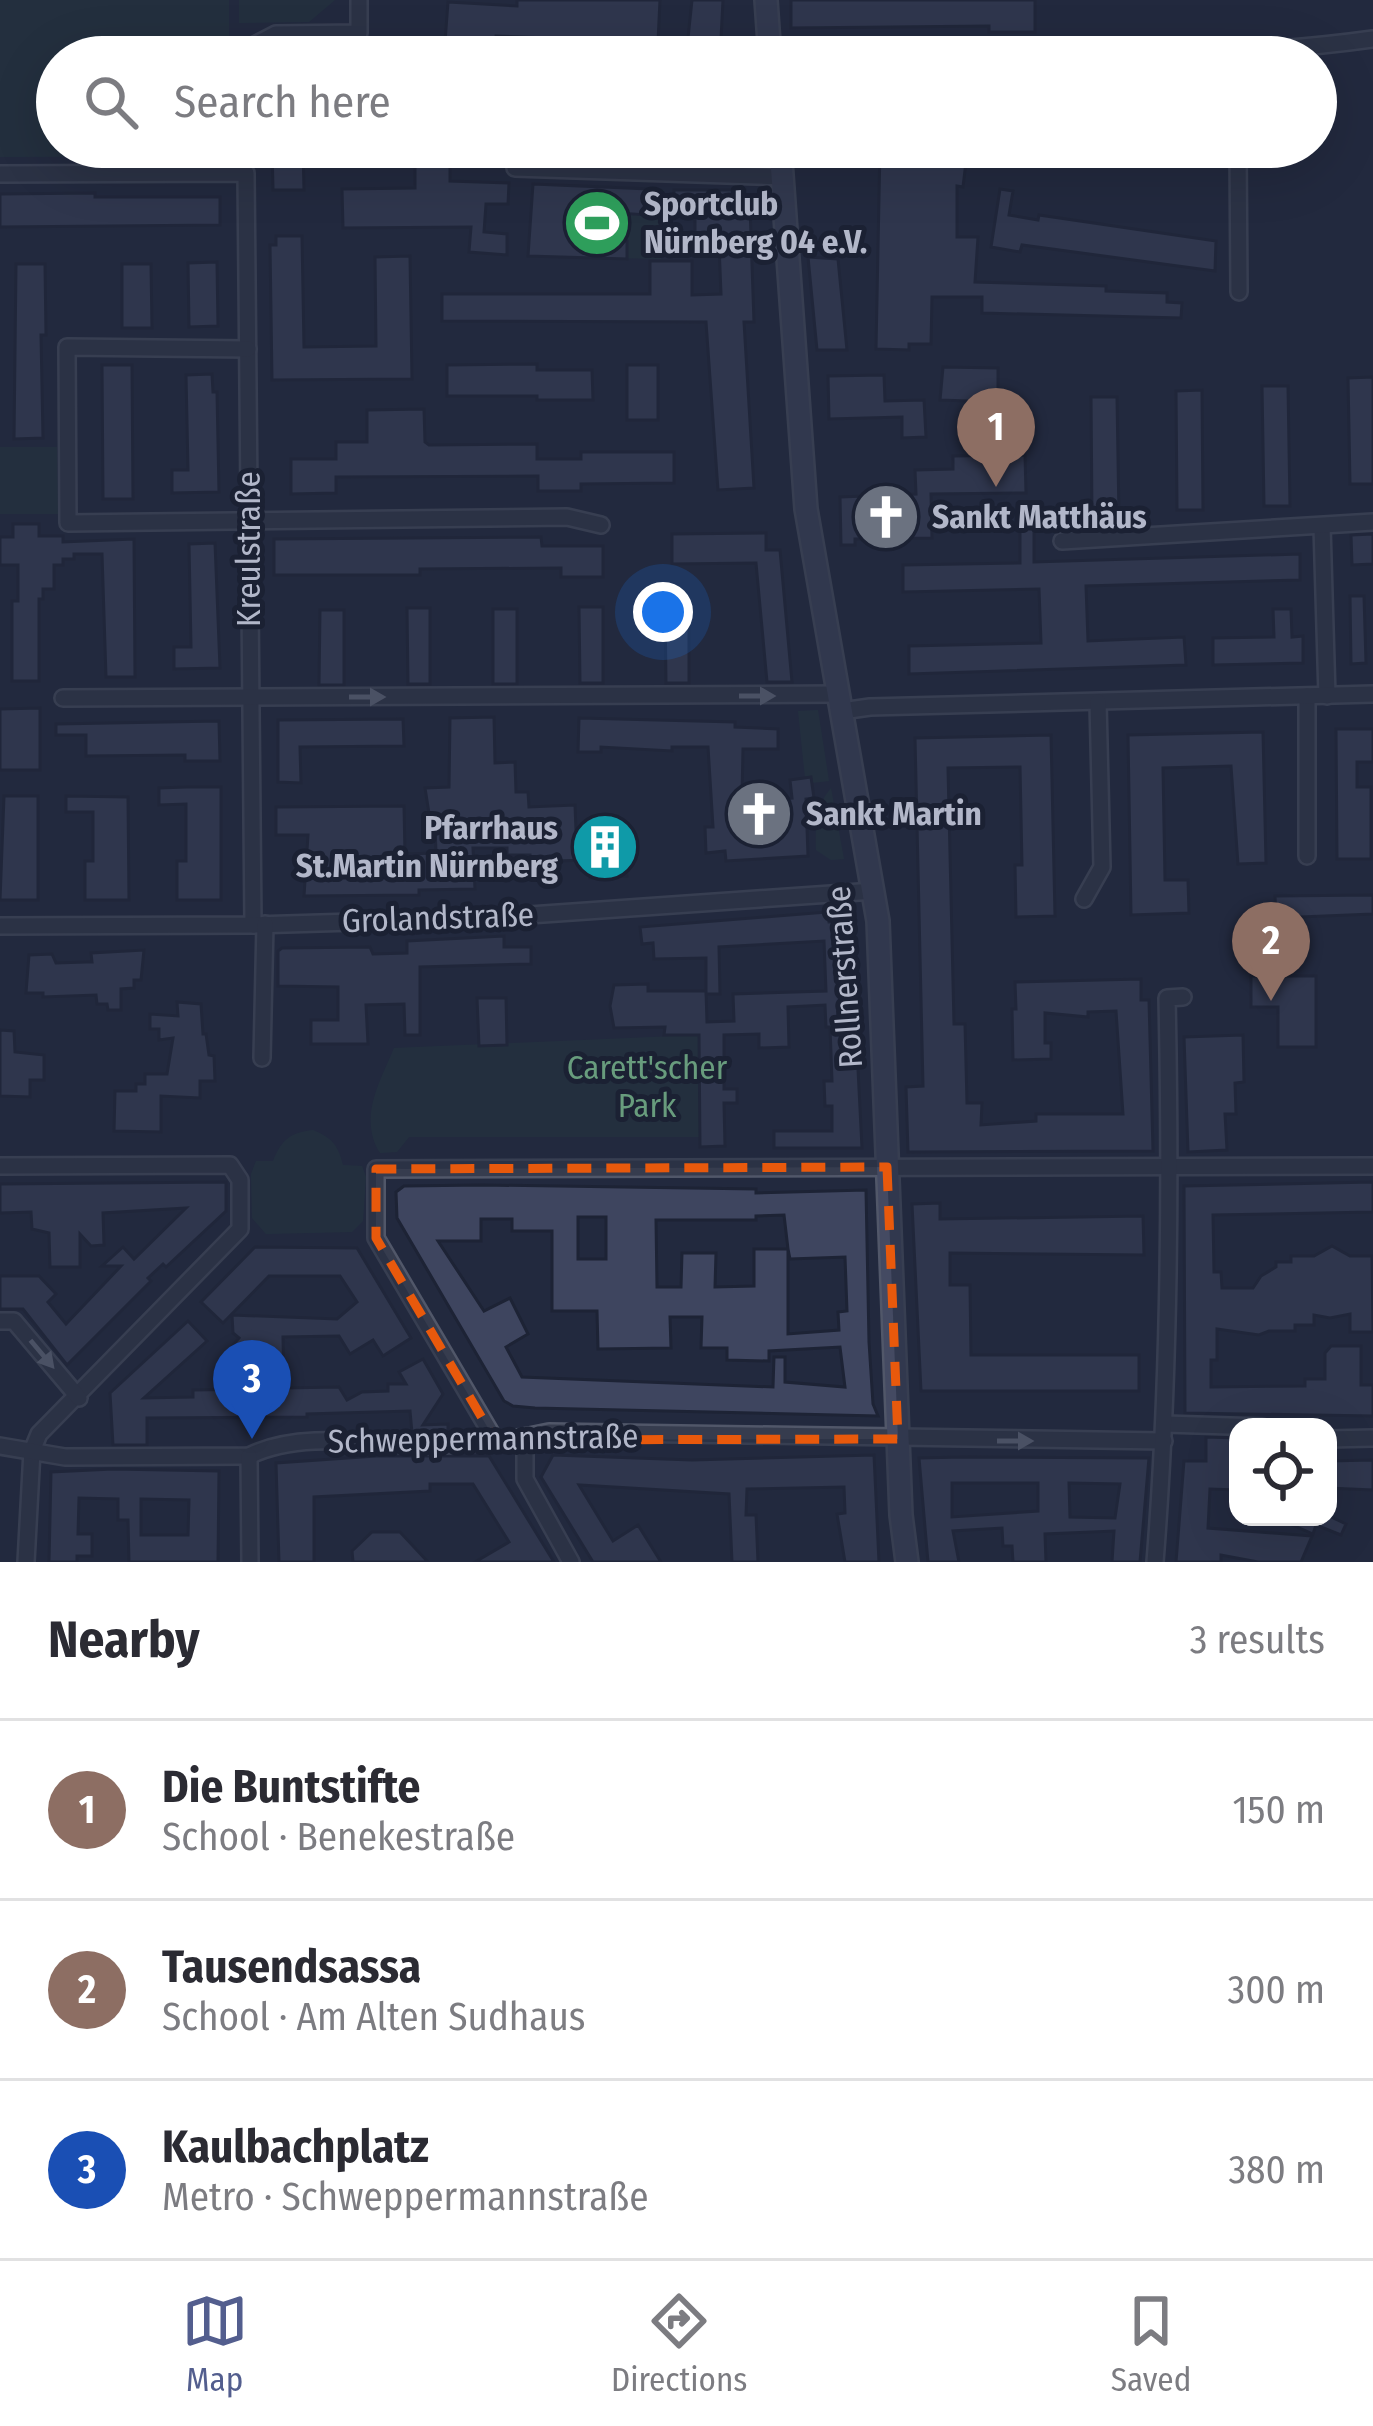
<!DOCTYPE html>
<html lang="en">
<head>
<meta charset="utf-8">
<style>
  body { margin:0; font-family:"Fira Sans Condensed",sans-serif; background:#f2f2f3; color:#2b2b33 }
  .controls { position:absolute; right:36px; bottom:36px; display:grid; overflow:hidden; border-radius:24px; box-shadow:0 12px 48px #0002 }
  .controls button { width:108px; height:108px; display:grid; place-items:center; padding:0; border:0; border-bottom:3px solid #e1e1e2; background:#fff; color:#2b2b33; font:60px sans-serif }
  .you { position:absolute; left:663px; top:612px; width:42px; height:42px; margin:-30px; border:9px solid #fff; border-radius:50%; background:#1a73e8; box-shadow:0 0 0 18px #1a73e833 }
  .badge { display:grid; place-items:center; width:78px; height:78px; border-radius:50%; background:#535e8e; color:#fff; font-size:39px; font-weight:700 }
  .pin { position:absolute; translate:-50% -99px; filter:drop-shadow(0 3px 6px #0008) }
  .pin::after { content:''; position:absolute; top:63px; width:42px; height:36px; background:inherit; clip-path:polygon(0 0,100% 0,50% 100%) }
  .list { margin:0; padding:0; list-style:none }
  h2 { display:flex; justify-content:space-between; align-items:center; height:156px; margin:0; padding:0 48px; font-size:51px }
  h2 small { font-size:39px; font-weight:400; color:#7c7c81 }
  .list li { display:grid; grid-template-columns:78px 1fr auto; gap:36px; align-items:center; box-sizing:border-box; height:180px; padding:0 48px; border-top:3px solid #e1e1e2 }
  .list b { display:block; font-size:45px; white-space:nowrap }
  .list p { margin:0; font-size:39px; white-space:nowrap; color:#7c7c81 }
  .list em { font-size:39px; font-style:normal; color:#7c7c81 }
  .icon { flex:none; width:66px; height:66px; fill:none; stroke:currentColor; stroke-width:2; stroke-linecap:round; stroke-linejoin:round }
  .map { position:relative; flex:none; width:1373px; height:1562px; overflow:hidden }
  .search { position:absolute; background:#fff; box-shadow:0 12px 48px #0002; left:36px; right:36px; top:36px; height:132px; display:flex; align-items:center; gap:30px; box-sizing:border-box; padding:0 42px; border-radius:66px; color:#7c7c81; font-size:45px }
  .sheet { height:696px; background:#fff }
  nav { display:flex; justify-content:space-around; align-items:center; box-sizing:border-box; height:168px; border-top:3px solid #e1e1e2; background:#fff; font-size:33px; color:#7c7c81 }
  nav a { display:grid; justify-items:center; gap:6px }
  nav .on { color:#535e8e }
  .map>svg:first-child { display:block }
  .green { fill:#24373f }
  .building { fill:#3e455f; stroke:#1d2335; stroke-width:3; fill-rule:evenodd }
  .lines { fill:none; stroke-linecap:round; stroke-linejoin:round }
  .street-casing { stroke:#515769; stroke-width:20 }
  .secondary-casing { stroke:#515769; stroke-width:26 }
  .street { stroke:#363c4e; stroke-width:15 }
  .secondary { stroke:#444a62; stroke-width:21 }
  .oneway { fill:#7a8092 }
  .marked { fill:none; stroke:#e8590c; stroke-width:9; stroke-dasharray:24 15; stroke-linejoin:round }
  .labels { text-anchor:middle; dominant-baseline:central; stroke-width:10; stroke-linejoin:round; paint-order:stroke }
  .poi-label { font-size:33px; font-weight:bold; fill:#b2b7c9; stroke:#1b2133; text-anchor:start }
  .street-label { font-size:33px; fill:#b2b7c9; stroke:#1b2133 }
  .park-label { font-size:33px; fill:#689c7d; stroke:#1b2133 }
</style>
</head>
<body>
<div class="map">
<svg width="1373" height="1562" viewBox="0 0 1373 1562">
  <rect width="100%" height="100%" fill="#22293e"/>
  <g class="green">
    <polygon points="0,0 229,0 229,57 57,57 57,147 231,147 231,156 0,157"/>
    <polygon points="239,0 335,0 309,22 239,23"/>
    <polygon points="533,184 664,190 661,259 528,256"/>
    <polygon points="0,447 57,447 58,514 0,514"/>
    <polygon points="818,710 829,781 812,783 811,777 805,778 798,711"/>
    <path d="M 831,788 L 844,859 L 831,860 L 816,850 C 815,826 816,806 831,788 Z"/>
    <path d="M 699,1035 L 700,1137 L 409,1137 L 397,1152 L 380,1153 C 358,1118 380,1082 394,1048 Z"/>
    <path d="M 313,1130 C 332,1138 338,1145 343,1165 L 362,1166 L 366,1177 L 363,1221 L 352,1232 L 266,1234 L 252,1218 L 251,1174 L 256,1161 L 273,1161 C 282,1139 290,1133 313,1130 Z"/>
  </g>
  <g class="building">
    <polygon points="517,0 660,0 658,42 496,36 495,45 445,42 448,2 517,6"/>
    <polygon points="692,0 723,0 721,39 736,40 724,57 686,57"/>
    <polygon points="791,0 1035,0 1035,32 989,32 989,26 791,28"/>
    <polygon points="272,147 303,147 304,190 273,190"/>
    <polygon points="415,147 450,147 450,181 509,183 508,204 486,204 484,232 507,234 507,255 469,252 471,227 343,228 342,189 415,188"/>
    <polygon points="880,147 903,150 903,155 966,162 963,187 957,186 957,237 978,237 975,282 1106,286 1106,291 1167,293 1167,302 1182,303 1181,318 982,313 982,297 932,297 931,344 909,344 909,350 876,349"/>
    <polygon points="533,184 649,189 647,215 590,211 588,240 627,241 627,259 528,256"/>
    <polygon points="1000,189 1013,191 1009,215 1038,220 1039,215 1216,241 1215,271 1022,245 1020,252 991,247"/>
    <polygon points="674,190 745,190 746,207 750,207 754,322 744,322 754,488 718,490 706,322 442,321 442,294 650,294 650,261 692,261 692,295 721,294 719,245 707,245 707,233 695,233 695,219 673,218"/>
    <polygon points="95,193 95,197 220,197 220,225 0,227 0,194"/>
    <polygon points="276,236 302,236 304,347 376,346 375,257 410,256 412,379 272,380 270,245 276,245"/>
    <polygon points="808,257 838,259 847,350 817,350"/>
    <polygon points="217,262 218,326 189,327 188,263"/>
    <polygon points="16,264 45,264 46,335 41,335 43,438 14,439"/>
    <polygon points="122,264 151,264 152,328 122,328"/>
    <polygon points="537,364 537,370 592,370 593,400 537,400 537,396 447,396 447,365"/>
    <polygon points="102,365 132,365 133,499 103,499"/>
    <rect x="627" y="365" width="31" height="55"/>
    <polygon points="943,367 998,368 998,402 940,400"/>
    <polygon points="212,374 213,392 217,392 219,492 172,493 172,470 188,470 186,375"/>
    <polygon points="884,375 885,401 924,400 926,437 902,438 902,417 829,419 828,376"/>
    <polygon points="1373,377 1373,484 1350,484 1348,378"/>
    <polygon points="1262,386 1288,386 1290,506 1264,506"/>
    <polygon points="1202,390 1203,510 1177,510 1176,391"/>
    <polygon points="1091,397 1117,397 1119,517 1092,517"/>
    <polygon points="424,409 425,442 429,445 537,444 537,459 581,459 581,452 674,452 674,483 581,484 581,491 538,491 538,476 336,477 336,493 291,494 291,459 336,459 336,442 367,442 367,410"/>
    <polygon points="1025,455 1026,493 931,494 932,538 855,539 855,545 841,545 840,497 916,494 915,470 953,469 953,456"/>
    <polygon points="1020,502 1040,502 1040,518 1034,518 1034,562 1300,554 1300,580 1086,586 1088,641 1184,637 1186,665 909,674 909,646 1041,643 1039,589 903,592 903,565 1020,563"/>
    <polygon points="13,524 39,524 39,536 63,536 63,542 134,539 135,677 106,677 102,554 74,554 74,559 63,559 63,565 54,565 54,589 43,589 43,599 39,599 39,681 12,681 12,601 18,601 18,565 0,565 0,537 13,537"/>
    <polygon points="766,533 766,550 780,550 792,682 767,682 756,563 672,564 672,534"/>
    <polygon points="1373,534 1373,564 1352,565 1351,535"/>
    <polygon points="541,537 542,546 603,546 603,577 561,577 561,568 420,569 420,575 274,575 274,539"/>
    <polygon points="215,543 220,668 174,669 174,647 191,647 189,544"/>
    <polygon points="1350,596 1364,596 1366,663 1351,664"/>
    <polygon points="579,607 603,607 603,683 580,683"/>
    <polygon points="665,607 689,607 689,683 666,683"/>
    <polygon points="407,608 430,608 430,684 408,684"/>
    <rect x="493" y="609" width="24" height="75"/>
    <polygon points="1273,609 1291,609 1292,637 1303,636 1303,663 1213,665 1213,638 1274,637"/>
    <polygon points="320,610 344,610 344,685 319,685"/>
    <polygon points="40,708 40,770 0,770 0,709"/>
    <polygon points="494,717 495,763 515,762 516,792 528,792 529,807 575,805 577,856 598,830 620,825 627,876 590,878 589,860 556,861 556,869 531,870 530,855 507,855 507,848 473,848 475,889 419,890 419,895 304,896 308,835 276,835 276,807 404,806 405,854 436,853 435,826 431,826 425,788 449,787 450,718"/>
    <polygon points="579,718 735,722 735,727 778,729 778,749 743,749 742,796 764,794 764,800 792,798 790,780 811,777 814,798 806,799 808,856 726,861 725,851 706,853 705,827 713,827 708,747 672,747 672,751 601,747 601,752 578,752"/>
    <polygon points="403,719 404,746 300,747 301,783 278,782 278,720"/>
    <polygon points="219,721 220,761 185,761 185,755 86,756 86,735 56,735 56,724"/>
    <polygon points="1336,729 1373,729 1373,762 1357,762 1357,787 1371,787 1371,859 1337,859"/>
    <polygon points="1263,732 1266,863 1238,864 1231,766 1163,768 1165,880 1188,880 1189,913 1131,915 1128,735"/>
    <polygon points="1051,735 1055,916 1016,917 1015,865 1022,865 1020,767 948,768 954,1024 965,1024 967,1103 982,1103 981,1125 1036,1121 1036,1114 1123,1114 1116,1011 1088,1012 1088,1017 1045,1013 1045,1043 1051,1043 1051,1059 1013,1060 1012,1009 1016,1009 1015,982 1141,979 1141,1000 1149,1000 1153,1151 908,1152 906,1087 923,1086 915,738"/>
    <polygon points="186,787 221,787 221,900 177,900 177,861 186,861 186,804 159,805 159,788"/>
    <polygon points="4,796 38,796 38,900 0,900"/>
    <polygon points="66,796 128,797 129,900 85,900 85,861 93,861 93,812 66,812"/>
    <polygon points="1373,895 1373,914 1276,918 1275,896"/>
    <polygon points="827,912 829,922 845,921 846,930 851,930 862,1148 774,1148 774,1131 832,1131 832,1106 825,1106 824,1081 832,1081 830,1027 826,1027 825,1005 788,1007 789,1047 759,1048 759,1034 724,1035 724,1089 737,1089 737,1103 724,1103 725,1146 700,1147 699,1035 664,1035 665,1027 614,1028 610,1006 614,985 648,984 648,991 706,991 707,1022 734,1021 733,994 826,991 824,941 719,947 720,994 706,994 706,958 654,959 653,943 642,944 640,927"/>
    <polygon points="504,936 504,947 531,947 531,964 420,967 420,1035 405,1035 404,1004 366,1005 368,1044 311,1044 311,1020 338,1020 338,987 278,986 278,951 282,948 370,947 373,954 407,953 407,941"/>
    <polygon points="144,950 141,980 134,980 134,988 121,989 121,1010 108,1010 107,1004 97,1004 96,995 43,997 43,993 26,993 29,955 52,954 56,963 86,962 92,962 91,953"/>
    <polygon points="1251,976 1316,976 1316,1047 1278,1047 1278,1007 1251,1007"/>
    <polygon points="477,998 506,998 507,1045 479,1046"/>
    <polygon points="177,1002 201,1004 203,1034 206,1034 209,1055 214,1056 215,1081 200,1081 200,1098 161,1096 161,1132 114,1131 115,1091 136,1091 136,1084 145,1084 145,1074 167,1074 173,1038 159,1040 159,1029 150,1029 150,1014 178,1016"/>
    <polygon points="0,1030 14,1031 15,1052 44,1055 44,1080 30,1080 30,1097 0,1096"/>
    <polygon points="1243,1035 1244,1082 1235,1083 1236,1114 1225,1114 1227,1150 1188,1152 1184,1037"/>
    <polygon points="226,1182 226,1211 166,1267 163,1264 148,1278 151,1281 67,1365 23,1309 0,1309 0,1276 39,1276 56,1294 48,1302 66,1324 121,1266 102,1266 123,1247 134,1259 186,1208 103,1213 104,1245 91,1246 80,1234 80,1267 50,1267 49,1233 32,1229 31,1212 0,1213 0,1184"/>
    <polygon points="1373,1182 1373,1212 1213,1215 1214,1272 1221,1272 1222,1288 1253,1288 1261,1276 1276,1267 1276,1262 1291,1262 1291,1256 1314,1256 1332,1246 1350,1256 1372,1256 1373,1332 1350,1332 1350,1314 1330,1318 1314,1315 1314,1325 1295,1325 1295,1331 1269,1331 1259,1335 1217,1329 1217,1360 1211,1360 1211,1387 1305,1386 1305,1379 1325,1379 1325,1353 1331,1346 1361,1346 1361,1385 1373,1385 1373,1416 1185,1413 1184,1186"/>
    <path d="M 483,1185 L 756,1189 L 756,1193 L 866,1190 L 869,1342 L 873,1404 L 878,1416 L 535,1408 L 513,1406 L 504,1401 L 397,1218 L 396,1192 L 404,1186 ZM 784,1215 L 788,1249 L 754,1249 L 754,1286 L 715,1287 L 716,1253 L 682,1253 L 681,1287 L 657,1287 L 656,1220 L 756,1220 L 756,1216 ZM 578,1217 L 606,1217 L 606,1259 L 578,1259 ZM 481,1219 L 512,1219 L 512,1231 L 552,1231 L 552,1311 L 597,1311 L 598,1349 L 671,1348 L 670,1317 L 702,1317 L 701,1348 L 727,1348 L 727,1360 L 769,1361 L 769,1351 L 840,1347 L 845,1387 L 785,1382 L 785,1357 L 774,1357 L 773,1387 L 522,1377 L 506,1347 L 528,1334 L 510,1298 L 484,1311 L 438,1241 L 481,1241 ZM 788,1249 L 790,1259 L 845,1257 L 847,1311 L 838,1312 L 839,1330 L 788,1334 Z"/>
    <polygon points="940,1203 940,1219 1143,1216 1144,1255 950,1253 950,1285 970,1285 971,1355 1139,1355 1139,1391 921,1391 912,1204"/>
    <polygon points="255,1247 357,1248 411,1338 383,1356 373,1340 350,1354 339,1336 283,1337 284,1388 339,1387 347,1400 362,1392 388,1391 388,1384 406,1384 399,1372 423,1359 443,1394 423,1425 448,1424 448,1433 412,1433 410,1411 307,1414 307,1417 147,1418 147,1445 113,1445 110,1393 188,1321 207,1341 144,1398 193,1397 193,1390 257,1389 255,1349 228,1351 239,1338 233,1333 232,1315 337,1319 357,1302 340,1276 269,1276 223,1323 201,1302"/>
    <polygon points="1206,1437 1238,1438 1238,1490 1210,1489 1208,1528 1312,1536 1301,1562 1258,1562 1221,1555 1221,1562 1176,1562 1184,1461 1206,1461"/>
    <polygon points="553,1455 692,1460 874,1455 879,1562 845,1562 837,1514 845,1513 844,1487 747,1489 746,1515 756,1515 758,1562 732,1562 729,1494 579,1485 613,1541 638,1525 661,1562 593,1562 541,1477"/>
    <polygon points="376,1456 489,1456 554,1562 475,1562 509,1542 473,1484 430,1484 430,1491 314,1497 314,1562 279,1562 276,1463"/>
    <path d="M 963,1457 L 1149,1458 L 1140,1562 L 1112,1562 L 1114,1531 L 1045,1534 L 1046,1562 L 1013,1562 L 1012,1546 L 1003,1546 L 1002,1528 L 953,1531 L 959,1562 L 928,1562 L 919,1458 ZM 952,1483 L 1038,1483 L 1038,1511 L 952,1517 ZM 1069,1483 L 1120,1484 L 1115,1518 L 1070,1517 Z"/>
    <polygon points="1373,1460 1373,1490 1328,1488 1328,1461"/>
    <path d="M 113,1469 L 219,1471 L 218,1562 L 129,1562 L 128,1520 L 118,1520 L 118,1499 L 79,1498 L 78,1534 L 92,1534 L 92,1556 L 77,1556 L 77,1562 L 49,1562 L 51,1472 ZM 141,1499 L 189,1500 L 188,1535 L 141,1535 Z"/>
    <polygon points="1274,1517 1331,1517 1346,1524 1341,1535 1316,1525 1313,1534"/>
    <polygon points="372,1532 400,1532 428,1562 353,1562 352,1551"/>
  </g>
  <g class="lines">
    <defs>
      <g id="street">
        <polyline points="245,50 276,34 359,33 359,0"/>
        <path d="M 770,51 C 970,50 1173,67 1373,39"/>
        <polyline points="1238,147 1239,292"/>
        <polyline points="515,168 783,177"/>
        <polyline points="0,174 246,173 253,925"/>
        <polyline points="248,349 67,347 68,523 567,517 601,525"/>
        <polyline points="1322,526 1327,696"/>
        <polyline points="1062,541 1373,522"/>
        <polyline points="1307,696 1307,856"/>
        <polyline points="63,698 839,694"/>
        <polyline points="842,711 870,707 1373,694"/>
        <polyline points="1084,899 1102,867 1098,702"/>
        <polyline points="0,926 253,925 485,918 874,891"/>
        <polyline points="262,1058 265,924"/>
        <polyline points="0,1166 230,1165 240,1180 240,1229 39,1434 32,1451 26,1562"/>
        <polyline points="0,1321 14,1321 79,1398"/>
        <polyline points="1165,1424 1262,1427"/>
        <polyline points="525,1438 525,1479 571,1562"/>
        <polyline points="1328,1439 1373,1438"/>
        <polyline points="495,1440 376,1238 376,1169 1373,1166"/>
        <path d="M 0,1446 L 65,1457 L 249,1456 C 295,1433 357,1442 407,1445 C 452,1447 505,1442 549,1432 L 1164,1441"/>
        <polyline points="249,1456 250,1562"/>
        <path d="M 1155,1562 C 1170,1374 1171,1186 1167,998 L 1183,997"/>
      </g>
      <g id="secondary">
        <polyline points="766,0 770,57"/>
        <polyline points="780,147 806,509 878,921 901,1515 907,1562"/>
      </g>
    </defs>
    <use href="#street" class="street-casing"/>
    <use href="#secondary" class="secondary-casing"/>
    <use href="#street" class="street"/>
    <use href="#secondary" class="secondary"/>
  </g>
  <defs><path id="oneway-solid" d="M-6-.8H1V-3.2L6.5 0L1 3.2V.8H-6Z" transform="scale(3)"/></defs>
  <g class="oneway">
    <use href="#oneway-solid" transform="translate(757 696)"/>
    <use href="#oneway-solid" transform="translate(367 697)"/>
    <use href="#oneway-solid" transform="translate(42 1354) rotate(50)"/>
    <use href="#oneway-solid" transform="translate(1015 1441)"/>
  </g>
  <path d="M0 0H1373V1562H0ZM 887,1167 L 898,1439 L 495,1440 L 376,1238 L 376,1169 Z" fill="#22293e" fill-opacity=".55" fill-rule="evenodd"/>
  <path class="marked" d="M 887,1167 L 898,1439 L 495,1440 L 376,1238 L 376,1169 Z"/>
  <defs>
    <symbol id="stadium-disc" viewBox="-11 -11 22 22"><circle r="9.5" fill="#2e9e5b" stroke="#1b2133"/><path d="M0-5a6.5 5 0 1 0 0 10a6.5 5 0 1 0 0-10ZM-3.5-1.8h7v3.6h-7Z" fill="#fff"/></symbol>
    <symbol id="church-disc" viewBox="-11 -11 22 22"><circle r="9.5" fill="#6b7280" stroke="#1b2133"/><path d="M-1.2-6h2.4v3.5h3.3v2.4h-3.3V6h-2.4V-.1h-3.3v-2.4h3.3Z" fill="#fff"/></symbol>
    <symbol id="building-disc" viewBox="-11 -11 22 22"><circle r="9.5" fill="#0f9aa8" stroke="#1b2133"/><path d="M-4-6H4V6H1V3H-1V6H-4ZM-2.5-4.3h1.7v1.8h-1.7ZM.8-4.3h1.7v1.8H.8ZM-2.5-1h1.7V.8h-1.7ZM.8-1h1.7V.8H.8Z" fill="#fff"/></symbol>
  </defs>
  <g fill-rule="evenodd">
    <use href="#stadium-disc" x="559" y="185" width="76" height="76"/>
    <use href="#church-disc" x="848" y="479" width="76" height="76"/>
    <use href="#church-disc" x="721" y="776" width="76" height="76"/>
    <use href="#building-disc" x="567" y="809" width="76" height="76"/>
  </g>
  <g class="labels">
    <g class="poi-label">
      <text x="644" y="204">Sportclub<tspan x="644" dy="38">Nürnberg 04 e.V.</tspan></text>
      <text x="932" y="517">Sankt Matthäus</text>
      <text x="806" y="814">Sankt Martin</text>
      <text x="558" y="828" text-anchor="end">Pfarrhaus<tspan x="558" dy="38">St.Martin Nürnberg</tspan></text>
    </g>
    <g class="street-label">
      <text transform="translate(249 549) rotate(-90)">Kreulstraße</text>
      <text transform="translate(438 918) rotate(-2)">Grolandstraße</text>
      <text transform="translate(845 977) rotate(-94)">Rollnerstraße</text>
      <text transform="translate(483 1439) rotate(-1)">Schweppermannstraße</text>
    </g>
    <g class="park-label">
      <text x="647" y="1068">Carett'scher<tspan x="647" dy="38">Park</tspan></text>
    </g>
  </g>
</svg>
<div class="controls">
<button><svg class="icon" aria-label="locate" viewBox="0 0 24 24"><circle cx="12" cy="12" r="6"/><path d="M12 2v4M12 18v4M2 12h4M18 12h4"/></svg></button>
</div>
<div class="you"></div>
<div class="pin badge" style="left:996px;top:487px;background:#8d6e63">1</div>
<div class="pin badge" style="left:1271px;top:1001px;background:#8d6e63">2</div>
<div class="pin badge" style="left:252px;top:1439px;background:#1a4fb4">3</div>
<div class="search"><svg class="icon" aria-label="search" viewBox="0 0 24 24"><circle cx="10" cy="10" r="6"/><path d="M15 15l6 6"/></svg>Search here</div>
</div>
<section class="sheet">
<h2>Nearby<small>3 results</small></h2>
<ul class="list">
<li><span class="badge" style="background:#8d6e63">1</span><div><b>Die Buntstifte</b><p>School · Benekestraße</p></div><em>150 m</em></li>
<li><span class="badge" style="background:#8d6e63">2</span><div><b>Tausendsassa</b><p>School · Am Alten Sudhaus</p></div><em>300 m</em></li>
<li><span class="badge" style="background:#1a4fb4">3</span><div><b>Kaulbachplatz</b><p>Metro · Schweppermannstraße</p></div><em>380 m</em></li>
</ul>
</section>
<nav>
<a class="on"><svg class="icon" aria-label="map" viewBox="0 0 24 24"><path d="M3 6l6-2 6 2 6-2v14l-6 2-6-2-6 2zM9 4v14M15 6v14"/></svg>Map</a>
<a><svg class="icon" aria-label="directions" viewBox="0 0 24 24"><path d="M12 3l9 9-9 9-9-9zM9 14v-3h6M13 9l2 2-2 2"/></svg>Directions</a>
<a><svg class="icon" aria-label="saved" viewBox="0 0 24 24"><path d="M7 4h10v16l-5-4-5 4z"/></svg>Saved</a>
</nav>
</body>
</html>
